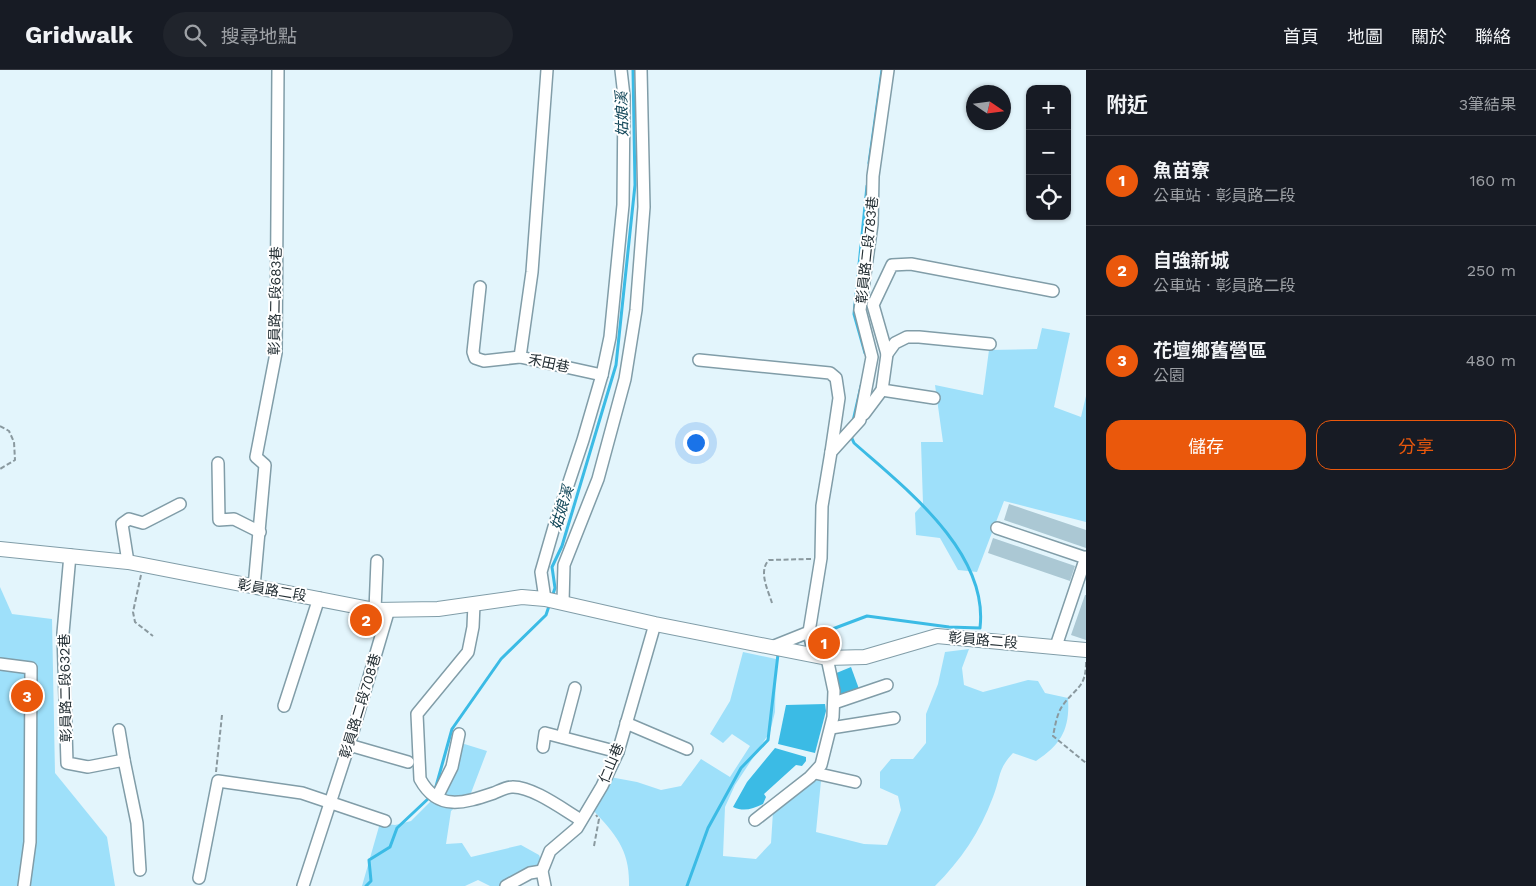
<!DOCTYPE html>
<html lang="zh-TW">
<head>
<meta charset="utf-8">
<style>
  body { margin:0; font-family:"Work Sans","Noto Sans TC",sans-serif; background:#20242c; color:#f1f3f6 }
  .controls { position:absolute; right:15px; top:15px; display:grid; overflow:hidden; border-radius:10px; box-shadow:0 1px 4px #0004 }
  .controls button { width:45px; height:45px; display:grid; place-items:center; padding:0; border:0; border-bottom:1px solid #363941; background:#171b24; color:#f1f3f6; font:25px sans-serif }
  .compass { position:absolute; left:966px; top:15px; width:45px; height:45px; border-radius:50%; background:#171b24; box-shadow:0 1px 4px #0004; rotate:103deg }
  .you { position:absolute; left:695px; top:372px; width:18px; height:18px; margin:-12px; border:4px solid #fff; border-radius:50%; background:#1a73e8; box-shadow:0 0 0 8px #1a73e833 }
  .badge { display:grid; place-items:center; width:32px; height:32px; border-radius:50%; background:#ea580c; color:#fff; font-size:16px; font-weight:700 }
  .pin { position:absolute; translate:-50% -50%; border:2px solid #fff; box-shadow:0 1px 5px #0006 }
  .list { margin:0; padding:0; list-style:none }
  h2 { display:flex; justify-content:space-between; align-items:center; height:65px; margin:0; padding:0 20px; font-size:21px }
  h2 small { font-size:16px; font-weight:400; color:#9ea1a6 }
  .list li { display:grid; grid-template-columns:32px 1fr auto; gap:15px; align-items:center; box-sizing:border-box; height:90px; padding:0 20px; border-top:1px solid #363941 }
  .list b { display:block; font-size:19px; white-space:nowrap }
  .list p { margin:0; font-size:16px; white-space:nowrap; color:#9ea1a6 }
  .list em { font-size:16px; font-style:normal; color:#9ea1a6 }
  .actions { display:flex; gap:10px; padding:15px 20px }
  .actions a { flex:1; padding:11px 0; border:1px solid #ea580c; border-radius:15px; text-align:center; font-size:18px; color:#ea580c }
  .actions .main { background:#ea580c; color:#fff }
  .icon { flex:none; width:28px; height:28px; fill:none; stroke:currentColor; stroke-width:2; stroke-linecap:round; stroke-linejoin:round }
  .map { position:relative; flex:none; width:1086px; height:816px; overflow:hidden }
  header { display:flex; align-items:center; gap:30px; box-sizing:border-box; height:70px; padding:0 25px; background:#171b24; border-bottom:1px solid #363941 }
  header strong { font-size:24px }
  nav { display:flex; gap:28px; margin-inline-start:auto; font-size:18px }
  .search { width:350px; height:45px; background:#20242c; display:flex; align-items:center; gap:12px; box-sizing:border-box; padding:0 18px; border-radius:28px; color:#9ea1a6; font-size:19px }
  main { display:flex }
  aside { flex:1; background:#171b24 }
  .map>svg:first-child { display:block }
  .green { fill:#9ee0fa }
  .water { fill:#3bbbe5 }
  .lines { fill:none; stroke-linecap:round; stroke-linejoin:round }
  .stream { stroke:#3bbbe5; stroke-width:3 }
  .building { fill:#abc8d4 }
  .minor-casing { stroke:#819da8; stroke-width:14 }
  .major-casing { stroke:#819da8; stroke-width:16 }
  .path { stroke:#8a999f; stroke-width:2; stroke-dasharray:5 2.5; stroke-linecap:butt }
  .minor { stroke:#fff; stroke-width:11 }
  .major { stroke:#fff; stroke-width:14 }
  .labels { text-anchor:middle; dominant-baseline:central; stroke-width:4; stroke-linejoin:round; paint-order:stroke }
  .street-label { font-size:14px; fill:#232e33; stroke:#fff }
  .water-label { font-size:15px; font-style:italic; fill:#114658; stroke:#fff }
</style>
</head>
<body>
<header>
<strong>Gridwalk</strong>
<div class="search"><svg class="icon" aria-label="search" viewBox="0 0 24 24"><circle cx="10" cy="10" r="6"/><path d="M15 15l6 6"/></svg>搜尋地點</div>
<nav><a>首頁</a><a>地圖</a><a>關於</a><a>聯絡</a></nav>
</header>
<main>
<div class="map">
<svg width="1086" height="816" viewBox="0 0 1086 816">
  <rect width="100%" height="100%" fill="#e3f5fc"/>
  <g class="green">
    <polygon points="1042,258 1070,263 1054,337 1081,347 1086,326 1086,452 1004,431 977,502 958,500 940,468 916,465 915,443 923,434 921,372 943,372 935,315 983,325 989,280 1037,279"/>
    <polygon points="0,517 12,544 52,549 55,703 107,767 115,816 0,816"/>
    <path d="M 969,579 L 962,598 L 964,615 L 983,622 L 1028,610 L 1038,611 L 1045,623 L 1068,628 C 1070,658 1062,674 1036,691 L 1013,683 C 997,700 1001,707 993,727 C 980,762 961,790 935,816 L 629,816 C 630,780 616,765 593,740 L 610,707 L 637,712 L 661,720 L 681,716 L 701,689 L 730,707 L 750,676 L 732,664 L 723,673 L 710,664 L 730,631 L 743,582 L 776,589 L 775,642 L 770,662 L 735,715 L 725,737 L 723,786 L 756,789 L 771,773 L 773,742 L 807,709 L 821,711 L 816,762 L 864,774 L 887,775 L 901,740 L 898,726 L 880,718 L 880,702 L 891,689 L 913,689 L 926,673 L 926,644 L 938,614 L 945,582 Z"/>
    <polygon points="458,672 487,681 471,723 451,741 446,774 462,773 471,787 521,775 539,785 543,795 499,816 490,816 478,810 465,816 362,816 380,753 395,755 411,751 438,724"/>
  </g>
  <g class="water">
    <polygon points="851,597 859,619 840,626 834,604"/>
    <polygon points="825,634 826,641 815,683 778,674 786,635"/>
    <path d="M 775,678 L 806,687 L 806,691 L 802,696 L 796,695 L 764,724 L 766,727 L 763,734 C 752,739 744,742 733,737 L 747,712 Z"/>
  </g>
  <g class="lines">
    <g class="stream">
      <polyline points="869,93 882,0"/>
      <polyline points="865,283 854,244 867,116"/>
      <polyline points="853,351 861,316"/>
      <polyline points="552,527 555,518 552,497 562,476 616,295 635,115 633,0"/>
      <path d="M 798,572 L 867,546 L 949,557 L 980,558 C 989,482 905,418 854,373 L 850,364"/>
      <polyline points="435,720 452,659 501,589 546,545 550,533"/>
      <polyline points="366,816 371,811 369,790 390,777 397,758 430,727"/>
      <polyline points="687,816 708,758 741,698 768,670 778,584"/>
    </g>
  </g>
  <g class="building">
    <polygon points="1009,434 1086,460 1086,478 1004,450"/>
    <polygon points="993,468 1075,496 1070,511 988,483"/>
    <polygon points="1085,525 1086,525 1086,570 1071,565"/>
  </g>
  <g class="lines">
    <defs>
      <g id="minor">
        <polyline points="547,0 532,202 520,287 602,305"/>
        <polyline points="480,217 473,282 475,288 484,291 520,287"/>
        <polyline points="887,284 873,235 892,195 911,194 1053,221"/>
        <polyline points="699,290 830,303 836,308 839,328 831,382"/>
        <polyline points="882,320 934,328"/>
        <polyline points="864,344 882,320 887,284 895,273 907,267 919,267 990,274"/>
        <polyline points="218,393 219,450 234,449 260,462"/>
        <polyline points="997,458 1086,488"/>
        <polyline points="70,485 63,563 67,693 88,697 124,690 137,753 140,800"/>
        <polyline points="128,492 122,454 129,449 143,453 180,434"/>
        <polyline points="254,517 265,395 256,387 276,283 278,0"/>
        <polyline points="545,529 541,502 554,457 583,370 602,305 610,267 623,135 624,26 621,0"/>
        <polyline points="563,532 564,495 598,409 625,309 636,240 644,137 641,0"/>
        <path d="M 474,534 L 473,557 L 468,582 L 417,644 L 420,709 C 438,742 464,733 494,723 C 499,721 506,717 512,717 C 532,716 564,740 581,750"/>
        <polyline points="375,540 377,491"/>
        <polyline points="774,576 809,562"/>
        <polyline points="1056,576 1086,487"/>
        <polyline points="814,586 809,562 821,488 822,436 831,382 860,350 872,287 860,240 872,154 873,106 888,0"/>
        <polyline points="0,594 31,598 30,772 24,816"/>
        <polyline points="834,633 887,615"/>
        <polyline points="284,636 319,528"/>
        <polyline points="626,653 687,679"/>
        <polyline points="831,658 894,648"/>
        <polyline points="119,660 124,690"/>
        <polyline points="562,667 575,618"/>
        <polyline points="349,675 408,692"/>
        <polyline points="543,677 545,663 618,682"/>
        <polyline points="815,703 855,712"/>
        <polyline points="437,727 452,697 459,664"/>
        <polyline points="755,750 810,707 821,695 833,647 834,621 827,588"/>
        <polyline points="199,808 218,711 302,723 385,751"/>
        <polyline points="303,816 349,675 389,539"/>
        <polyline points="506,816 530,803 542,801"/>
        <polyline points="545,816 542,801 550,781 577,758 602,716 618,682 655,554"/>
      </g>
      <polyline id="major" points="0,479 128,492 375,540 438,539 522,527 545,529 655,554 827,588 865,587 937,566 1086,580"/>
    </defs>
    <use href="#minor" class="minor-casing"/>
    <use href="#major" class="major-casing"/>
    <g class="path">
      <polyline points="0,356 9,361 14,372 15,390 0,399"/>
      <polyline points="141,505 133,542 135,552 153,566"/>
      <path d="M 772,533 C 768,520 758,501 769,490 L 811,489"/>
      <path d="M 1086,592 C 1086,618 1076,617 1063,635 C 1057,643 1055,656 1053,666 L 1086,693"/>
      <polyline points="216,702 222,645"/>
      <polyline points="594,776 599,749 596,745"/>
    </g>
    <use href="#minor" class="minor"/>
    <use href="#major" class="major"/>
  </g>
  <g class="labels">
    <g class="street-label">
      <text transform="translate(867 180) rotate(-84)">彰員路二段783巷</text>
      <text transform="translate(275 231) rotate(-89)">彰員路二段683巷</text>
      <text transform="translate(549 293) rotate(12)">禾田巷</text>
      <text transform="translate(272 520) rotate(10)">彰員路二段</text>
      <text transform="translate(983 570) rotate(5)">彰員路二段</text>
      <text transform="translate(65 618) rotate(-91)">彰員路二段632巷</text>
      <text transform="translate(360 636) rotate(-73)">彰員路二段708巷</text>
      <text transform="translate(611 693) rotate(-67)">仁山巷</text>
    </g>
    <g class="water-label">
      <text transform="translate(622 44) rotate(-91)">姑娘溪</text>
      <text transform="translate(562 438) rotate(-73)">姑娘溪</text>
    </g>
  </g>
</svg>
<div class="controls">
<button>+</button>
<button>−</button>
<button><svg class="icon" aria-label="locate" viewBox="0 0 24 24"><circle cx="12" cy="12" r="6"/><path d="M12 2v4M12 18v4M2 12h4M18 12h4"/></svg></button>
</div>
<svg class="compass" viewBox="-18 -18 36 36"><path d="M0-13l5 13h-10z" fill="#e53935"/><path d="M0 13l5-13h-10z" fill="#9ea1a6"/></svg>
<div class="you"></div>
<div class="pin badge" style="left:824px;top:573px">1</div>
<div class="pin badge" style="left:366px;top:550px">2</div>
<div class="pin badge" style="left:27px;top:626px">3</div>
</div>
<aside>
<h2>附近<small>3筆結果</small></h2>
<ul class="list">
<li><span class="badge">1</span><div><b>魚苗寮</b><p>公車站 · 彰員路二段</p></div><em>160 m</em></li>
<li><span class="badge">2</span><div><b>自強新城</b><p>公車站 · 彰員路二段</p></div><em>250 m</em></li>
<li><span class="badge">3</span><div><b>花壇鄉舊營區</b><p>公園</p></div><em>480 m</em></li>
</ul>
<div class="actions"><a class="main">儲存</a><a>分享</a></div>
</aside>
</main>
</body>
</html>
